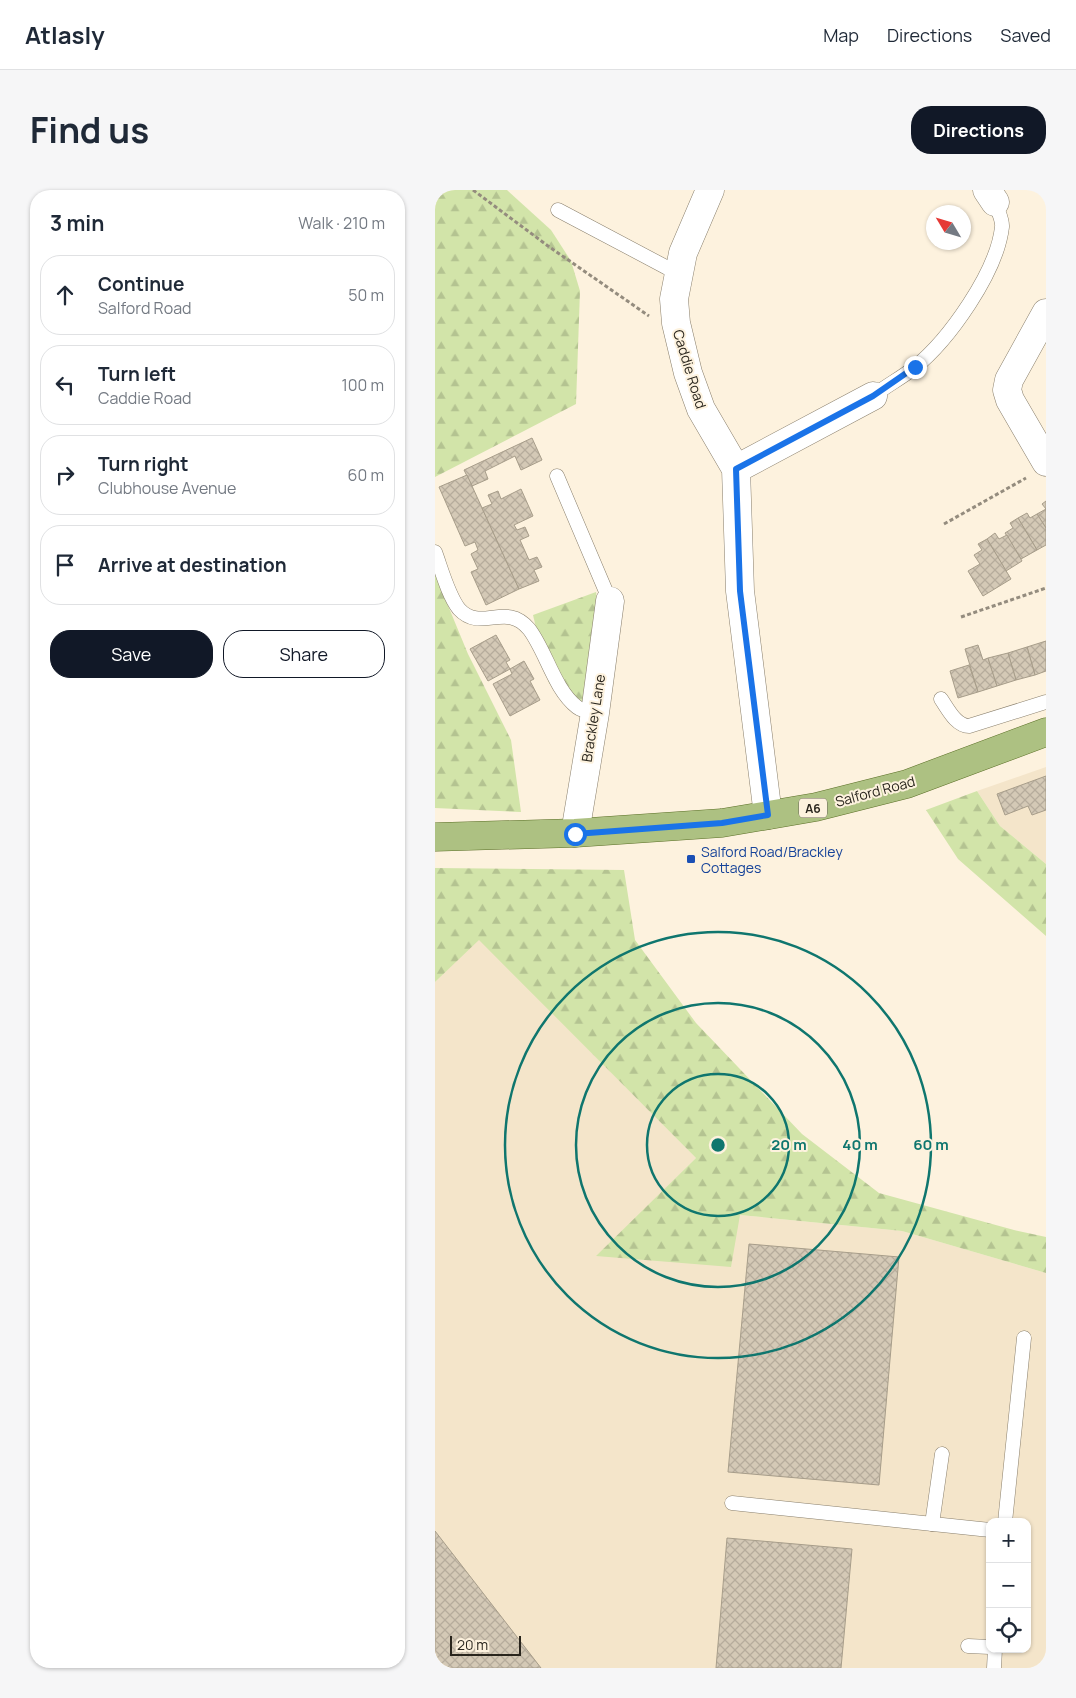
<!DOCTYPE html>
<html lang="en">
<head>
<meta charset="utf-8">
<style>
  body { margin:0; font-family:Manrope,sans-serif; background:#f6f6f7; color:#1f2937 }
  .controls { position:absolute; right:15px; bottom:15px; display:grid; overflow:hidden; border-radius:10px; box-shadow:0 1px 4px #0004 }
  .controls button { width:45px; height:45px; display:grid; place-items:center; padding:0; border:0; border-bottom:1px solid #e0e1e3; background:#fff; color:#1f2937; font:25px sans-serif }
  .compass { position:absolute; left:491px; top:15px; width:45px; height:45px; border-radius:50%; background:#fff; box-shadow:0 1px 4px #0004; rotate:308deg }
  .scale { position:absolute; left:15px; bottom:12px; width:71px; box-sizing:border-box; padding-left:5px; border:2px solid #29251d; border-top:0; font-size:14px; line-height:18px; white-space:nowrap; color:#29251d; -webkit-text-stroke:4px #fdf2de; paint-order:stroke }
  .stop { position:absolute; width:15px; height:15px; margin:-11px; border:4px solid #1a73e8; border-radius:50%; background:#fff }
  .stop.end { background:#1a73e8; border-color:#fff; box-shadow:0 1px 5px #0008 }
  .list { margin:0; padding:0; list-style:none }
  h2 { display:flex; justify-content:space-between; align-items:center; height:65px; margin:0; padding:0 20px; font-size:21px }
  h2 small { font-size:16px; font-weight:400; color:#747a83 }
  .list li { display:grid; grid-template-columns:32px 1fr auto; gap:15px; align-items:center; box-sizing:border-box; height:80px; margin:0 10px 10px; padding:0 10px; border:1px solid #e0e1e3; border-radius:20px }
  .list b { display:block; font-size:19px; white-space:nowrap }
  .list p { margin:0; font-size:16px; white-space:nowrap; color:#747a83 }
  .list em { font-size:16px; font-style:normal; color:#747a83 }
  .actions { display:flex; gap:10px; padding:15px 20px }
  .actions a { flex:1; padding:11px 0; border:1px solid #111827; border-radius:20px; text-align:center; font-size:18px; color:#111827 }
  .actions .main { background:#111827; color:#fff }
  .icon { flex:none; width:28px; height:28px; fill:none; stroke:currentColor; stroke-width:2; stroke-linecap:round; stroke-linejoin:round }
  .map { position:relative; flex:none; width:611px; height:1478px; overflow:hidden; border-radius:20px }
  header { display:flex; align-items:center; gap:30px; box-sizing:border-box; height:70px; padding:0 25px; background:#fff; border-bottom:1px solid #e0e1e3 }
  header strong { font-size:24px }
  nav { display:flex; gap:28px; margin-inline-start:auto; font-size:18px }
  .intro { display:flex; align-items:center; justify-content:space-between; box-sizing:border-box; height:120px; padding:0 30px }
  h1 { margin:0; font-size:35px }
  .button { padding:12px 22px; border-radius:20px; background:#111827; color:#fff; font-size:18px; font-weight:700 }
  main { display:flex; gap:30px; padding:0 30px }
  aside { flex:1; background:#fff; border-radius:20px; box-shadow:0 1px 4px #0004 }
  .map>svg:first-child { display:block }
  .built { fill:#f4e5ca; fill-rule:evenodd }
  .forest { fill:url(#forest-firs) }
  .building { fill:url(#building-cross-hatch); stroke:#a79d8a }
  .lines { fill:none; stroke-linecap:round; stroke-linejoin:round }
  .lane-casing { stroke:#897f6c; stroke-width:15 }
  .street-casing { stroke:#897f6c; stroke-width:29 }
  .primary-casing { stroke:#5c7028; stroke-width:29 }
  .path { stroke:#948c7e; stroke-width:3; stroke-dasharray:4 2.5; stroke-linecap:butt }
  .lane { stroke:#fff; stroke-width:14 }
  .street { stroke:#fff; stroke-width:28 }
  .primary { stroke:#adc182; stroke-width:28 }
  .route { stroke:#1a73e8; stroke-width:6 }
  .ring { fill:none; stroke:#0f766e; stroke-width:2.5 }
  .transit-dot { fill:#1a4fb4; stroke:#fdf2de; stroke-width:2 }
  .labels { text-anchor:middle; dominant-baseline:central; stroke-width:4; stroke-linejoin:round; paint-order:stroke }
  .shield { fill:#fdf2de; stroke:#696257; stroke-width:1 }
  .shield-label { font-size:12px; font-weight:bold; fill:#29251d }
  .street-label { font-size:14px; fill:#29251d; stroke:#fdf2de }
  .transit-label { font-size:14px; fill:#164399; stroke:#fdf2de; text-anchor:start }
  .centre { fill:#0f766e; stroke:#fdf2de; stroke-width:2.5 }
  .ring-label { font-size:15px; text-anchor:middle; font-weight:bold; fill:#0f766e; stroke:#fdf2de; stroke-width:4; stroke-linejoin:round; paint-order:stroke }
</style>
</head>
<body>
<header>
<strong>Atlasly</strong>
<nav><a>Map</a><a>Directions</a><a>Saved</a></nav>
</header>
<div class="intro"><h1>Find us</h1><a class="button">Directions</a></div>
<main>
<aside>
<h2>3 min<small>Walk · 210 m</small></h2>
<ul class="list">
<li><svg class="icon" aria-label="ahead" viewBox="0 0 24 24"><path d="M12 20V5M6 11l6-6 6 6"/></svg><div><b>Continue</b><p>Salford Road</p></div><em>50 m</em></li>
<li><svg class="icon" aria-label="left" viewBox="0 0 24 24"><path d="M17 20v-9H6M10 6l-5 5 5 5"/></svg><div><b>Turn left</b><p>Caddie Road</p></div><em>100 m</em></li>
<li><svg class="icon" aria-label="right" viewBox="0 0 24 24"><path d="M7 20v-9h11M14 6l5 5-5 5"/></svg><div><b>Turn right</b><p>Clubhouse Avenue</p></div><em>60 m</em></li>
<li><svg class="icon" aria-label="arrive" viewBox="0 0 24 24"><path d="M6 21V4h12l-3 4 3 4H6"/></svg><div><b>Arrive at destination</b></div></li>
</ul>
<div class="actions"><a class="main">Save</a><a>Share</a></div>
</aside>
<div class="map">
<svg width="611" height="1478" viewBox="0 0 611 1478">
  <defs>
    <pattern id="forest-firs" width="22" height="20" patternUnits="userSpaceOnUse" patternTransform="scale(1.25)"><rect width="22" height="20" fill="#d2e4a9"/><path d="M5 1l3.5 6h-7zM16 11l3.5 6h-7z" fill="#b4c391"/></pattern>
    <pattern id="building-cross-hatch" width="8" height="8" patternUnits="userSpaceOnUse" patternTransform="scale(1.25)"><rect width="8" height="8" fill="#d4c9b6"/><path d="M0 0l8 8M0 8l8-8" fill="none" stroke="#b6ac9c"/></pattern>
  </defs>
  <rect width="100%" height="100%" fill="#fdf2de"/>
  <g class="built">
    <polygon points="611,577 611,674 565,636 542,601"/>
    <path d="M 44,749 L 261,968 L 162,1066 L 305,1025 L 467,1041 L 611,1083 L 611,1478 L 0,1478 L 0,792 ZM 555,1332 L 592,1332 L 592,1459 L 555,1459 Z"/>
  </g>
  <g class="forest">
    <polygon points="0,0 72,0 116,40 136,71 145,101 141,214 0,287"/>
    <polygon points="0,384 33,464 76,550 86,622 0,618"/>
    <polygon points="161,402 166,440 151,533 114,493 98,425"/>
    <polygon points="542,601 565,636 611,674 611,746 523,669 491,620"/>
    <polygon points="0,678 189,680 200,750 261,833 367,944 444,1003 579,1040 611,1047 611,1083 467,1041 305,1025 296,1077 161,1066 261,968 44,750 0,792"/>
  </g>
  <g class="building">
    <polygon points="97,248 107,270 86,280 80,266 50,281 53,289 37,296 29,280"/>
    <polygon points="32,285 84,399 51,415 36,382 43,379 36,364 43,360 40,352 30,356 4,297"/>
    <polygon points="86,299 98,326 79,335 82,340 90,337 94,346 85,350 94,370 102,367 107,377 99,380 104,391 84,399 47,318 57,314 53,305 63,301 66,309"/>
    <polygon points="611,311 611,338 602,324 611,319 607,314"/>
    <polygon points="592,323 595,328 602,324 611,338 611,355 602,360 583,328"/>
    <polygon points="583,328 602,360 586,369 570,343 578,338 575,333"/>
    <polygon points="560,343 564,349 572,345 587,371 571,381 552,349"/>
    <polygon points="552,349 576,389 548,406 533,381 545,374 539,365 547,360 543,354"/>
    <polygon points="61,445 75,470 71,472 75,479 53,491 35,459"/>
    <polygon points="611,451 611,481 600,485 592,457"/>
    <polygon points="543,455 548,470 553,468 562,496 543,502 530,459"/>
    <polygon points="592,457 600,485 581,490 573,463"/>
    <polygon points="573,463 581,490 562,496 553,468"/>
    <polygon points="89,471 99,489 95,491 105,510 75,526 58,494 77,484 75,479"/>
    <polygon points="534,475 543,502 523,508 515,481"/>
    <polygon points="611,586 611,620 597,625 593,616 570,625 562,604"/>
    <polygon points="314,1054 464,1067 444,1295 293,1282"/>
    <polygon points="0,1341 106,1478 0,1478"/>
    <polygon points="292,1348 417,1359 406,1478 281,1478"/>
  </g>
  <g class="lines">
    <defs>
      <g id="lane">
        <polyline points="123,20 244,84"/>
        <path d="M 438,206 C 451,196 466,188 479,178 C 514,150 562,82 567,37 C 568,30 562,19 560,12"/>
        <polyline points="122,286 175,411"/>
        <path d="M 0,362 C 6,378 13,405 24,419 C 46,443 71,411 94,439 C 111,461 119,499 142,517 C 147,521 154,522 160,523"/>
        <path d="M 506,509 C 513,519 521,536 534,536 L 611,512"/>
        <polyline points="297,1313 555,1340"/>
        <polyline points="570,1332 589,1148"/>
        <polyline points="497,1334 507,1264"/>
        <polyline points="533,1456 555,1457"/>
        <polyline points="559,1478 560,1459"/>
      </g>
      <g id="street">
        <polyline points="275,0 248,63 239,109 241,133 253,183 266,219 301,279 305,401 333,625"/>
        <polyline points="552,0 560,12"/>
        <polyline points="611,123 574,190 572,200 575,210 611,272"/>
        <polyline points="301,279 438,206"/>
        <polyline points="140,643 160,523 175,411"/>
      </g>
      <polyline id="primary" points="0,647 140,643 287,633 381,617 472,594 611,542"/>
    </defs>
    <use href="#lane" class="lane-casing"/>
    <use href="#street" class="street-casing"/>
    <use href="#primary" class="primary-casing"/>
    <g class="path">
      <polyline points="38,0 113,56 214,126"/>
      <polyline points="509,334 591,288"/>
      <polyline points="526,427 611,398"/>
    </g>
    <use href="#lane" class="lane"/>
    <use href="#street" class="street"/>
    <use href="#primary" class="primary"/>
  </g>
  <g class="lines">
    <polyline class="route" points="140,644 287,633 333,625 305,401 301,279 438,206 480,177"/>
  </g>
  <g class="ring">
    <circle cx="283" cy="955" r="71"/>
    <circle cx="283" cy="955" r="142"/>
    <circle cx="283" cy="955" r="213"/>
  </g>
  <rect class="transit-dot" x="251" y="664" width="10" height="10" rx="2.5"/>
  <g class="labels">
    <rect class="shield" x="364" y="608.5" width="28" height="19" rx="4"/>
    <g class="shield-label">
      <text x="378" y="618">A6</text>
    </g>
    <g class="street-label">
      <text transform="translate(255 179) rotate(73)">Caddie Road</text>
      <text transform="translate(158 528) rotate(-81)">Brackley Lane</text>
      <text transform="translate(440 601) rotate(-15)">Salford Road</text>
    </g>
    <g class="transit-label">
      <text x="266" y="661">Salford Road/Brackley<tspan x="266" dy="16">Cottages</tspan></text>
    </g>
  </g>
  <circle cx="283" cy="955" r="8" class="centre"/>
  <g class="ring-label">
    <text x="354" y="960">20 m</text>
    <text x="425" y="960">40 m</text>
    <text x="496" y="960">60 m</text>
  </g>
</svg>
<div class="controls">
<button>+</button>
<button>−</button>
<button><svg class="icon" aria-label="locate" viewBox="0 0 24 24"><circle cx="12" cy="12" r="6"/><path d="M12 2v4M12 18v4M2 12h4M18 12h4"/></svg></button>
</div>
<svg class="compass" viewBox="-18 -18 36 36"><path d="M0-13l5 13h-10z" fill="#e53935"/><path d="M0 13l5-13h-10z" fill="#747a83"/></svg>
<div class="scale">20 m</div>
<div class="stop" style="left:140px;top:644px"></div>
<div class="stop end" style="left:480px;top:177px"></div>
</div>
</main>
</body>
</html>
